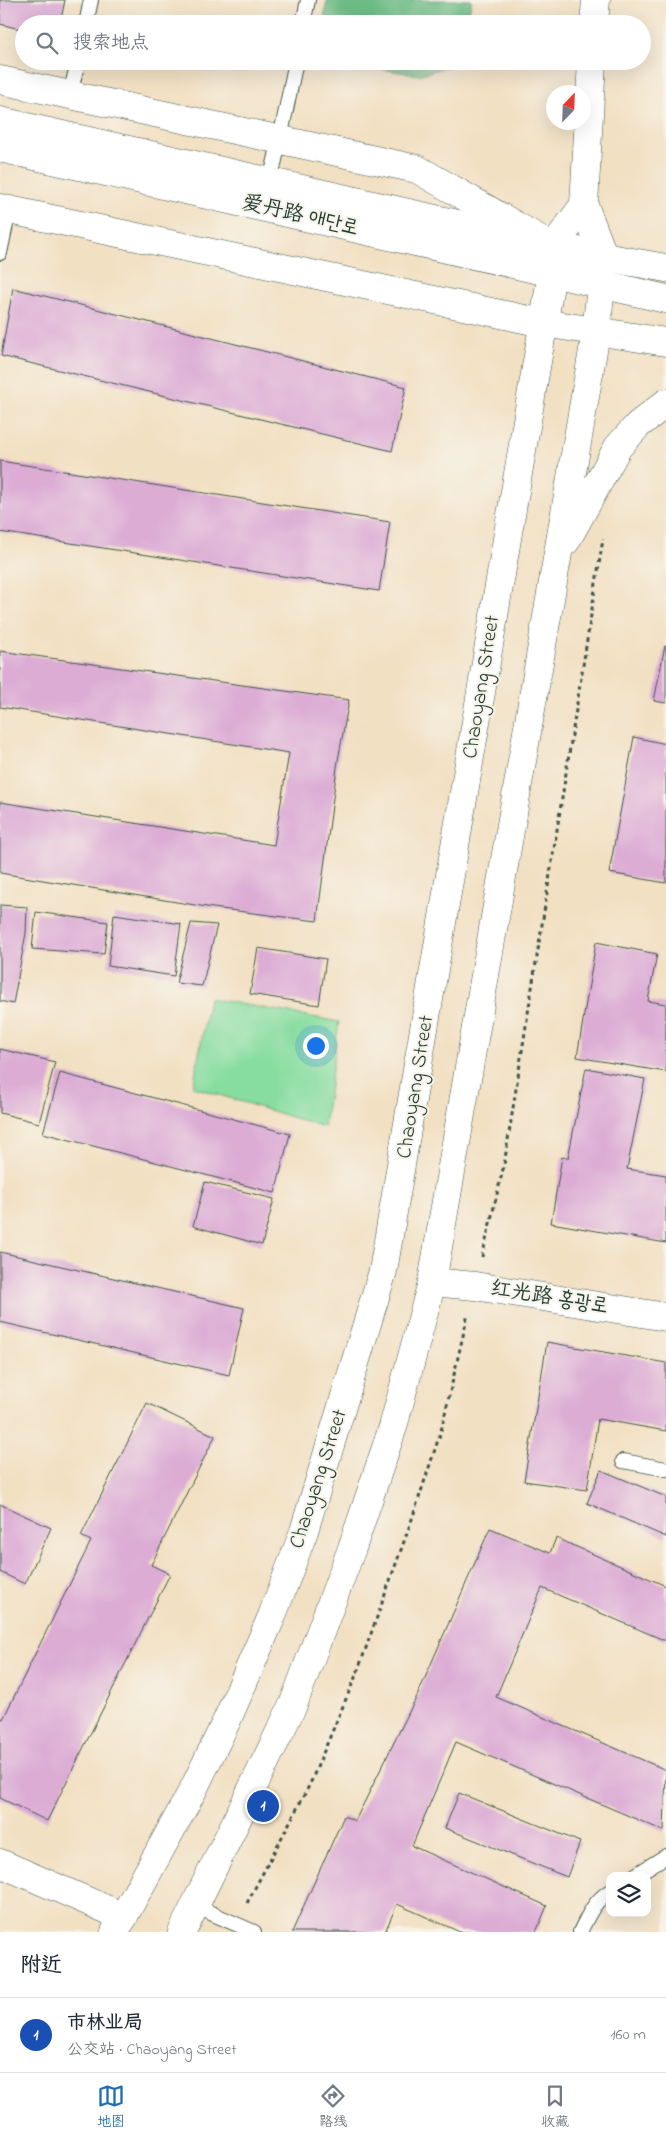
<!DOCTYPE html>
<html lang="zh">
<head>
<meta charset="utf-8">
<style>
  body { margin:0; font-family:"Indie Flower","LXGW WenKai TC","Poor Story",sans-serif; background:#f6f6f7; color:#1f2937 }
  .controls { position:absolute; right:15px; bottom:15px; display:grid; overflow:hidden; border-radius:10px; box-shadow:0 5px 20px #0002 }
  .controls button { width:45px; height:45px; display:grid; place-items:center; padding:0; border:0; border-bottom:1px solid #e0e1e3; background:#fff; color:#1f2937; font:25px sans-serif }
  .compass { position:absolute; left:546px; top:85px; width:45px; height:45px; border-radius:50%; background:#fff; box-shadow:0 5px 20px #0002; rotate:23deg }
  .you { position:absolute; left:315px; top:1045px; width:18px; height:18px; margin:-12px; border:4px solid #fff; border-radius:50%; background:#1a73e8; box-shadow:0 0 0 8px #1a73e833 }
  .badge { display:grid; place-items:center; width:32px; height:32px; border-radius:50%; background:#1f6fb2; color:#fff; font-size:16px; font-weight:700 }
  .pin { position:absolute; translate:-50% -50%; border:2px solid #fff; box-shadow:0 1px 5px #0006 }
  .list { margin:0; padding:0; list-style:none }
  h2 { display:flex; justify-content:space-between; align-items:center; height:65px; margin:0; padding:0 20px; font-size:21px }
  h2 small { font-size:16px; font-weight:400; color:#747a83 }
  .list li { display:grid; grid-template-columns:32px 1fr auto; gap:15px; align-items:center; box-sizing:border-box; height:75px; padding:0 20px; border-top:1px solid #e0e1e3 }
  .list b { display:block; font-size:19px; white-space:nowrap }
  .list p { margin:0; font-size:16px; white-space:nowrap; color:#747a83 }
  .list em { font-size:16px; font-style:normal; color:#747a83 }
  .icon { flex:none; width:28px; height:28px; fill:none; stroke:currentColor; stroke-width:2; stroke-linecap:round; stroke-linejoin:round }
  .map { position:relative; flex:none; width:666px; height:1932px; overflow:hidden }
  .search { position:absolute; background:#fff; box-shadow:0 5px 20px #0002; left:15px; right:15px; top:15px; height:55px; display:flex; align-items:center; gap:12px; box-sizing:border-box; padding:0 18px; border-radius:28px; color:#747a83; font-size:19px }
  .sheet { height:140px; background:#fff }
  nav { display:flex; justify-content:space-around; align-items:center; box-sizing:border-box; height:70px; border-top:1px solid #e0e1e3; background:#fff; font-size:14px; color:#747a83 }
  nav a { display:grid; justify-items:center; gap:2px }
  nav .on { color:#1f6fb2 }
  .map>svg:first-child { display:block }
  .green { fill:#87dda0; stroke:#538d6a }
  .forest { fill:#6dbc86; stroke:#467c5d }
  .building { fill:#dcacd5 }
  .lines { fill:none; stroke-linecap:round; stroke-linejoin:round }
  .lane-casing { stroke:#3f5549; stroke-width:16 }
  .street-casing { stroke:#3f5549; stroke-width:29 }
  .secondary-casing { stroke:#3f5549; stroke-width:29 }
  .primary-casing { stroke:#3f5549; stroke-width:29 }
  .path { stroke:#3f5549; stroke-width:3; stroke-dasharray:4 4; stroke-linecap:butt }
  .lane { stroke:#fff; stroke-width:14 }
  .street { stroke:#fff; stroke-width:28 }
  .secondary { stroke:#fff; stroke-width:28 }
  .primary { stroke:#fff; stroke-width:28 }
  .labels { text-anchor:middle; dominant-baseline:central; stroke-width:4; stroke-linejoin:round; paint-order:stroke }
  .street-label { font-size:21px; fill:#1f3d34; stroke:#f7f3e8 }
</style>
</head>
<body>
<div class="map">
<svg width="666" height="1932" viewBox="0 0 666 1932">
  <rect width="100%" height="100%" fill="#f7f3e8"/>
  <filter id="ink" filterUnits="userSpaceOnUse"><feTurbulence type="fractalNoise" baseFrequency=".02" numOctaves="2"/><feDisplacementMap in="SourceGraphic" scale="10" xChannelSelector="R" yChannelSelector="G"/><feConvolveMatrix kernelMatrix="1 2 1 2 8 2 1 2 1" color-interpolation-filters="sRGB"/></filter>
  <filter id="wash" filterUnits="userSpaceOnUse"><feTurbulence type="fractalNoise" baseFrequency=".0096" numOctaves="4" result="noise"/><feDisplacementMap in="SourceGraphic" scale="20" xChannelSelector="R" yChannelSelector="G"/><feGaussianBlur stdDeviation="1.12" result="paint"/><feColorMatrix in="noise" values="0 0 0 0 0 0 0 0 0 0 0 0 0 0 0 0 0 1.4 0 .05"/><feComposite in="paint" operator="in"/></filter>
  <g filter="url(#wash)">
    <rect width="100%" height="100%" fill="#f2e0c3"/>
    <polygon class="green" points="209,998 339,1022 324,1127 193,1087"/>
    <g class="forest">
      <polygon points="327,0 472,0 466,24 323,24"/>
      <polygon points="326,61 454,61 452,65 419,75"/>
    </g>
    <g id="blocks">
      <g class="building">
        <polygon points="0,0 65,0 60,24 24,24 24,30 0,24"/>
        <polygon points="13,288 406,387 392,451 1,356"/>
        <polygon points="0,461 390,522 379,591 0,532"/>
        <polygon points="665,646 666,646 666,703 654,701"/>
        <polygon points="0,651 349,700 338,760 317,921 213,908 0,873 0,802 274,845 289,753 0,707"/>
        <polygon points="634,737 666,744 666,883 609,873"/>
        <polygon points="0,905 27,907 26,933 13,1004 0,1001"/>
        <polygon points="36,912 108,922 104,954 32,949"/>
        <polygon points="114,914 181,924 174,976 108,966"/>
        <polygon points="191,923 217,925 202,986 176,983"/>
        <polygon points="596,942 657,954 648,1001 666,1004 666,1072 577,1057"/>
        <polygon points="258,948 326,959 319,1005 250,994"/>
        <polygon points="0,1049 55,1062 39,1123 0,1113"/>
        <polygon points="586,1068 645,1079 627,1169 666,1175 666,1243 551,1223 562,1157 568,1158"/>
        <polygon points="60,1073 290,1134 275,1193 43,1133"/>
        <polygon points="205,1182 274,1199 262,1245 193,1226"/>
        <polygon points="0,1252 244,1308 229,1375 0,1322"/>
        <polygon points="547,1342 666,1363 666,1431 598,1419 587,1490 524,1481"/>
        <polygon points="147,1403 215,1436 151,1565 170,1574 47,1821 0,1798 0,1718 3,1719 91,1541 81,1536"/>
        <polygon points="601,1470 666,1497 666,1537 587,1503"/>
        <polygon points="0,1504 51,1528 25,1584 0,1572"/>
        <polygon points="490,1528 550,1553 556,1538 666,1586 666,1641 542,1588 496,1697 666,1770 664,1831 456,1742 412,1846 547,1906 536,1932 460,1932 397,1904 385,1932 292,1932 344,1816 355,1821 418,1694"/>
        <polygon points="459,1793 580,1842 567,1877 445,1828"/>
      </g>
    </g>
  </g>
  <g filter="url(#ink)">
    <use href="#blocks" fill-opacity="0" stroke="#3f5549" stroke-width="1"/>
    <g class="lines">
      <defs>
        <g id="lane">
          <polyline points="86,24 91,0"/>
          <polyline points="303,24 308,0"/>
          <polyline points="70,95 78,61"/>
          <polyline points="270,181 280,139 296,61"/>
          <polyline points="0,253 9,210"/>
          <polyline points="623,1461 666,1469"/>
          <polyline points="634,1876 666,1856"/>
          <polyline points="195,1906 254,1932"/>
          <path d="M 580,1932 C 588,1916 594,1901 610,1891"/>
        </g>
        <g id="street">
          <polyline points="432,1282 475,1286 666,1317"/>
          <polyline points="0,1863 124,1917"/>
        </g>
        <g id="secondary">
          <polyline points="594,24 596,0"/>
          <polyline points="592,61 584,205 604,257 666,268"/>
          <polyline points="0,80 417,169 553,247 584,205"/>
          <polyline points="0,208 543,323 666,342"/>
          <polyline points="601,284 666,299"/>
        </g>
        <g id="primary">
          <polyline points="0,121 604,257 596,333 432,1282 393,1427 352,1548 293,1705 182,1932"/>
          <polyline points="0,148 601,284"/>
          <polyline points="566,541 618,447 638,425 666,403"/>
          <polyline points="115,1932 193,1790 227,1720 272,1616 304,1531 383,1271 552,273 553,247"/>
        </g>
      </defs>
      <use href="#lane" class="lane-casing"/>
      <use href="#street" class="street-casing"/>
      <use href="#secondary" class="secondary-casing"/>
      <use href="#primary" class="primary-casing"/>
      <g class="path">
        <polyline points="482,1257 504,1165 603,539"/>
        <polyline points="247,1903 310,1784 357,1673 412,1519 441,1431 468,1314"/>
      </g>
      <use href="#lane" class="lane"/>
      <use href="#street" class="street"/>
      <use href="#secondary" class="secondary"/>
      <use href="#primary" class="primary"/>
    </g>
  </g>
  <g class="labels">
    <g class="street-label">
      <text transform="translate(300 216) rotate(13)">爱丹路 애단로</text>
      <text transform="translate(482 687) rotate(-81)">Chaoyang Street</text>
      <text transform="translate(416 1087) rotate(-81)">Chaoyang Street</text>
      <text transform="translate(549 1298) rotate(9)">红光路 홍광로</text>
      <text transform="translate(319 1479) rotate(-72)">Chaoyang Street</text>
    </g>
  </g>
</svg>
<div class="controls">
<button><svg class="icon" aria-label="layers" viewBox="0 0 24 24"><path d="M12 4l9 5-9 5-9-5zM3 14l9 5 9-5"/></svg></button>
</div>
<svg class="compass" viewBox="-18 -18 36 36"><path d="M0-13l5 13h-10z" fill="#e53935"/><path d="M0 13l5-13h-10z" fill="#747a83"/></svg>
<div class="you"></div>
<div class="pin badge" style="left:263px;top:1806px;background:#1a4fb4">1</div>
<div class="search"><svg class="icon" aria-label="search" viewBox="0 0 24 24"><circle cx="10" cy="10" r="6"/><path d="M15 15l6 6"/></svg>搜索地点</div>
</div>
<section class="sheet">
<h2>附近<small></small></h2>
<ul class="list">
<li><span class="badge" style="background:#1a4fb4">1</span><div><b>市林业局</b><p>公交站 · Chaoyang Street</p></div><em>160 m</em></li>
</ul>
</section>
<nav>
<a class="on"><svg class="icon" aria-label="map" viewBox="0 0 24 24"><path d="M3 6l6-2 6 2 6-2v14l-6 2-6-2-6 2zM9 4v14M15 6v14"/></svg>地图</a>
<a><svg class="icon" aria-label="directions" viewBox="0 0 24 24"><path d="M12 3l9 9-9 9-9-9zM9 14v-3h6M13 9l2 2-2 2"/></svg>路线</a>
<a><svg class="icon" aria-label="saved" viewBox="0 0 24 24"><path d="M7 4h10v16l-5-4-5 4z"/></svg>收藏</a>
</nav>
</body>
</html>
